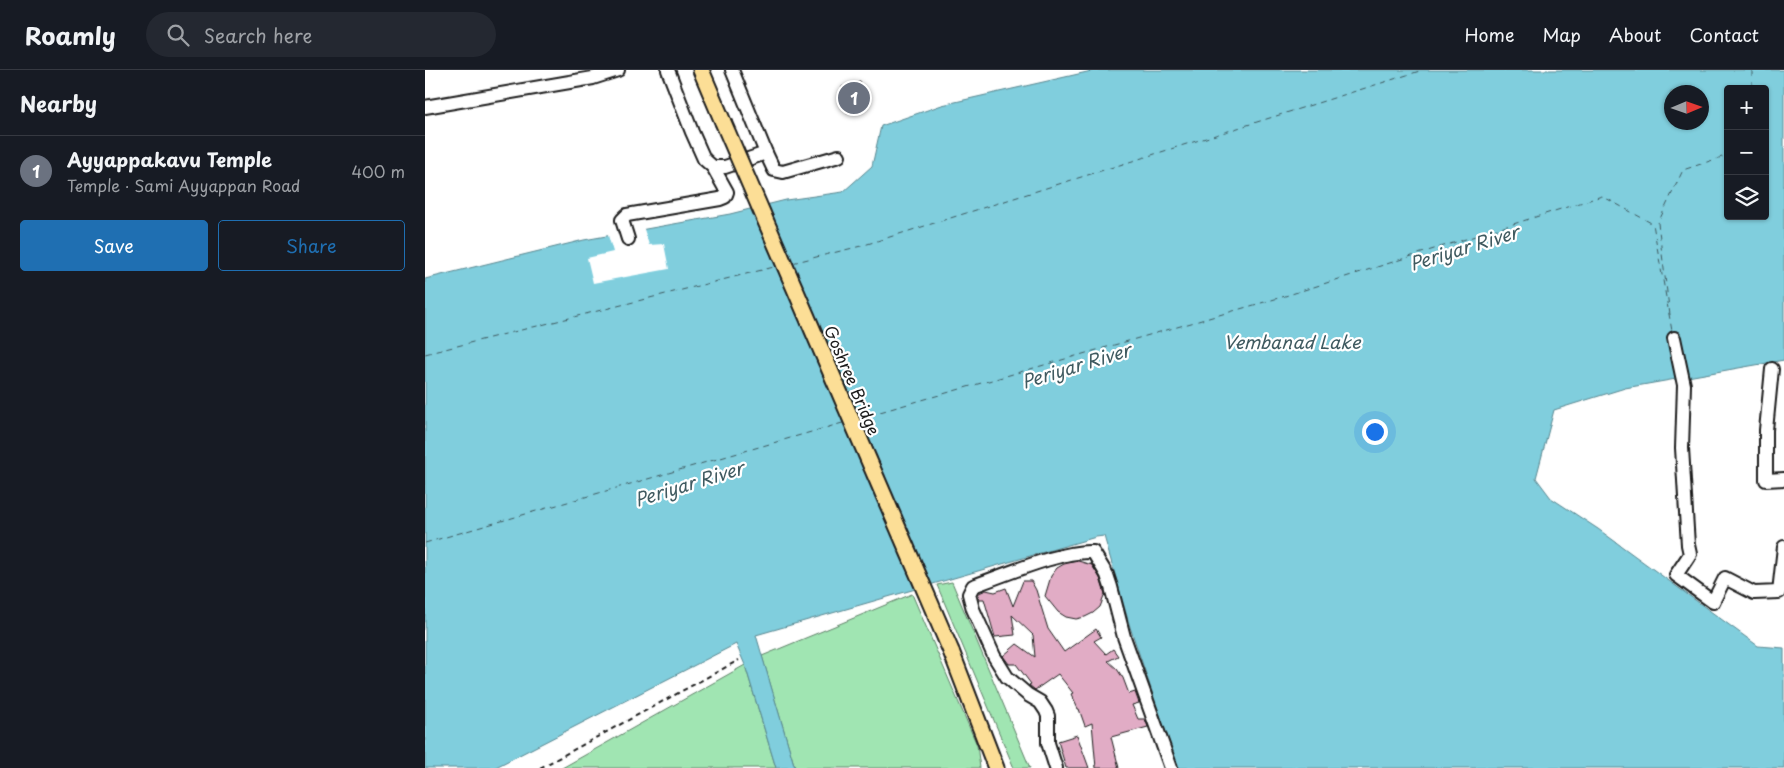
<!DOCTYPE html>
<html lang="en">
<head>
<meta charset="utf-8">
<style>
  body { margin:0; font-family:"Playpen Sans",sans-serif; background:#242831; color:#f1f3f6 }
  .controls { position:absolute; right:15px; top:15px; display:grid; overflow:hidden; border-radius:5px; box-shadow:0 1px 4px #0004 }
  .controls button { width:45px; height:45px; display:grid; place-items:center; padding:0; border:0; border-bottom:1px solid #363941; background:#171b24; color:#f1f3f6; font:25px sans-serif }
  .compass { position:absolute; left:1239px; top:15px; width:45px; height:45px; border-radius:50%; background:#171b24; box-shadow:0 1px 4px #0004; rotate:88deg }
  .you { position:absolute; left:949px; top:361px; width:18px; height:18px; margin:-12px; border:4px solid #fff; border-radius:50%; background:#1a73e8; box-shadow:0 0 0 8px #1a73e833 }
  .badge { display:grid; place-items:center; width:32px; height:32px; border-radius:50%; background:#1f6fb2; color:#fff; font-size:16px; font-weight:700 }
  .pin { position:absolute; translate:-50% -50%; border:2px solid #fff; box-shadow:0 1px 5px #0006 }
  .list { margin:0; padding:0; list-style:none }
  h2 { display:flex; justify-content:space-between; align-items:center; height:65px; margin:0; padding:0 20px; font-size:21px }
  h2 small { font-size:16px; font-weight:400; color:#9ea1a6 }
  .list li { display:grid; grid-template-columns:32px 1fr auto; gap:15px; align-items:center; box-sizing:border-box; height:70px; padding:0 20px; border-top:1px solid #363941 }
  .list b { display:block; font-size:19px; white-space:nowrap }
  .list p { margin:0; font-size:16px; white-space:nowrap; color:#9ea1a6 }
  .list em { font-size:16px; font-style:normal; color:#9ea1a6 }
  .actions { display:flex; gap:10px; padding:15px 20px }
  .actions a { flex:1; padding:11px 0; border:1px solid #1f6fb2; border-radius:5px; text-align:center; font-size:18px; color:#1f6fb2 }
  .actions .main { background:#1f6fb2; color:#fff }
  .icon { flex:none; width:28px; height:28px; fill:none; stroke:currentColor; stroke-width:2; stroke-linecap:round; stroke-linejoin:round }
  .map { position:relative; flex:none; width:1359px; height:698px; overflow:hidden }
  header { display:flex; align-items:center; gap:30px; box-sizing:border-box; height:70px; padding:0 25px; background:#171b24; border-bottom:1px solid #363941 }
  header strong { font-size:24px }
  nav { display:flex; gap:28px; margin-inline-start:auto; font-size:18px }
  .search { width:350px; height:45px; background:#242831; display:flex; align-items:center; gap:12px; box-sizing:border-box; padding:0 18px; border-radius:28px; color:#9ea1a6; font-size:19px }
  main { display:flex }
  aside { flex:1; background:#171b24 }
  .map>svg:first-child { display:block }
  .green { fill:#a0e5b2; stroke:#5e8067 }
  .water { fill:#80cedd; stroke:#588790; fill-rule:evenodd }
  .pier { fill:#fff }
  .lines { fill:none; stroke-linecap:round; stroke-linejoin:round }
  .ferry { stroke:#3f5a60; stroke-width:1; stroke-dasharray:6 5; stroke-linecap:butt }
  .building { fill:#e1acc5; stroke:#1c1c1c }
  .minor-casing { stroke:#1c1c1c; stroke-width:16 }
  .major-casing { stroke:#1c1c1c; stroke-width:19 }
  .path { stroke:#1c1c1c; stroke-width:2; stroke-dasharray:5 4; stroke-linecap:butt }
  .minor { stroke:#fff; stroke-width:12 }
  .major { stroke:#fcde96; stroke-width:15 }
  .major-bridge-casing { stroke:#1c1c1c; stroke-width:19; stroke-linecap:butt }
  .major-bridge { stroke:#fcde96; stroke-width:15 }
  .labels { text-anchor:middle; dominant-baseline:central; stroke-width:4.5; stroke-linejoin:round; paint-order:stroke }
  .street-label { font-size:16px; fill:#1c1c1c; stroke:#fff }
  .water-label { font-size:18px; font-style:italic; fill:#3f5a60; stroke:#fff }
</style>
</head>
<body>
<header>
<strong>Roamly</strong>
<div class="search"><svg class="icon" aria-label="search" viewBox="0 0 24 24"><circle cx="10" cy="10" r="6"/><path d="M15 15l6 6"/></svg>Search here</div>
<nav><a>Home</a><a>Map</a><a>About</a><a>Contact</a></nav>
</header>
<main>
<aside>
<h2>Nearby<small></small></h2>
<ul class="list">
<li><span class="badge" style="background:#6b7280">1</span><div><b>Ayyappakavu Temple</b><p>Temple · Sami Ayyappan Road</p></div><em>400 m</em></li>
</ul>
<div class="actions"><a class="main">Save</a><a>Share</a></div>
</aside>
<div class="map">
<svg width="1359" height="698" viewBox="0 0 1359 698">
  <rect width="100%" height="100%" fill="#fff"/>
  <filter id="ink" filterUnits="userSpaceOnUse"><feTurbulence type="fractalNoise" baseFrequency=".02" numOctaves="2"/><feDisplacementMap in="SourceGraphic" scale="10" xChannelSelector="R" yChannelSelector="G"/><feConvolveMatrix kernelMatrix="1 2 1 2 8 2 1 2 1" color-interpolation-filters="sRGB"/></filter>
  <g filter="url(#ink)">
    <g class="green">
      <polygon points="527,512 605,698 589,698 512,515"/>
      <polygon points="487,524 552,675 555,698 370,698 337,586"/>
      <polygon points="320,595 351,698 137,698"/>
    </g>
    <path class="water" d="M 671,0 L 1359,0 L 1359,290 L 1200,318 L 1129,340 L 1111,408 L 1126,428 L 1173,459 L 1333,576 L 1359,578 L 1359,698 L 753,698 L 705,557 L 679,466 L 671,467 L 331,565 L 370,698 L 351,698 L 320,595 L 311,574 L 69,698 L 0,698 L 0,209 L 159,170 L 305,144 L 361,130 L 418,122 L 447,96 L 456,56 L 517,35 ZM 1303,19 L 1340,19 L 1340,146 L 1303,146 ZM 1246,22 L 1276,22 L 1276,52 L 1246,52 Z"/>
    <polygon class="pier" points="218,156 224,175 239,174 244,199 168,213 162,188 188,182 182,162"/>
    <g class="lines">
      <g class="ferry">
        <polyline points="1327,0 1327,19"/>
        <polyline points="367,193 436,176 998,0"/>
        <polyline points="1245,245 1233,153 1258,100 1303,85"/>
        <polyline points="0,284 353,196"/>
        <polyline points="434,348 857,227 1177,126 1228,154 1247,261"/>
        <polyline points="0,473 421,352"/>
      </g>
    </g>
    <g class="building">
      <polygon points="435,12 442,38 423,43 417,17"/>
      <polygon points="653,491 667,495 675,508 680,524 675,537 668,543 660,547 651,549 641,547 633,542 620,526 626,506 632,498 639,494"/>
      <polygon points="598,511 606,511 611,520 623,559 639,582 671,559 676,567 669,571 681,584 688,579 693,586 683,591 692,599 698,608 704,624 710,622 714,633 707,635 713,649 720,649 723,657 686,667 694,698 671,698 667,653 660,656 654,639 653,639 646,624 648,623 633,604 610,620 604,615 606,614 591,594 584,594 578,586 592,574 610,587 608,565 587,545 590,565 570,567 559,529 554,529 553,525 554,523 561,520 570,522 581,518 588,536"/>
      <polygon points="652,665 664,698 641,698 633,671"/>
    </g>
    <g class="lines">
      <defs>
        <g id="minor">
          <polyline points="307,0 341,83 349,100 358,102 414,86"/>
          <polyline points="0,37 168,8 193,0"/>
          <polyline points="288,97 300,97 341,83"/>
          <polyline points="203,169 197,150 202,145 295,129 300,127 302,122 288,97 279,89 267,62 243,0"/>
          <polyline points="1249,268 1259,315 1257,378 1263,475 1265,484 1251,505 1288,532 1300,508 1329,523 1354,522 1359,477"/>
          <polyline points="1347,299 1341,360 1341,410 1359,409"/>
          <path d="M 631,698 L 623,673 L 623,646 L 621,641 L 615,632 L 603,625 L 582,607 L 569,586 L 548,539 L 544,524 L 548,516 C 580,505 636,480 668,482 L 682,505 L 686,517 L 699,567 L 746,698"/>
        </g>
        <g id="major">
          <polyline points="276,0 298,52"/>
          <polyline points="526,581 571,698"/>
        </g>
      </defs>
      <use href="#minor" class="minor-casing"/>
      <use href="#major" class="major-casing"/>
      <polyline class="path" points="115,698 314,590"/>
      <use href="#minor" class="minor"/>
      <use href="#major" class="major"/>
      <defs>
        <polyline id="major-bridge" points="298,52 526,581"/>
      </defs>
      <use href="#major-bridge" class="major-bridge-casing"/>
      <use href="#major-bridge" class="major-bridge"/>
    </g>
  </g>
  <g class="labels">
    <g class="street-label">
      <text transform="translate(428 310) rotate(67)">Goshree Bridge</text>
    </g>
    <g class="water-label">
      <text transform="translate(1039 177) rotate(-17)">Periyar River</text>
      <text x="867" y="271">Vembanad Lake</text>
      <text transform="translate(651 295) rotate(-17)">Periyar River</text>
      <text transform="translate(264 413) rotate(-17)">Periyar River</text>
    </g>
  </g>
</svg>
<div class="controls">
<button>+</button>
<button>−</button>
<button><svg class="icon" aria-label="layers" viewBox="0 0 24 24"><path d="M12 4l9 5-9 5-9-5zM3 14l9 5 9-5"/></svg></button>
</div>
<svg class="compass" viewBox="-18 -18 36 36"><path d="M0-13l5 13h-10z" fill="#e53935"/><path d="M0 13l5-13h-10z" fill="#9ea1a6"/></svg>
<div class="you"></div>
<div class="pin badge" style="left:429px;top:28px;background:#6b7280">1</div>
</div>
</main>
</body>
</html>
